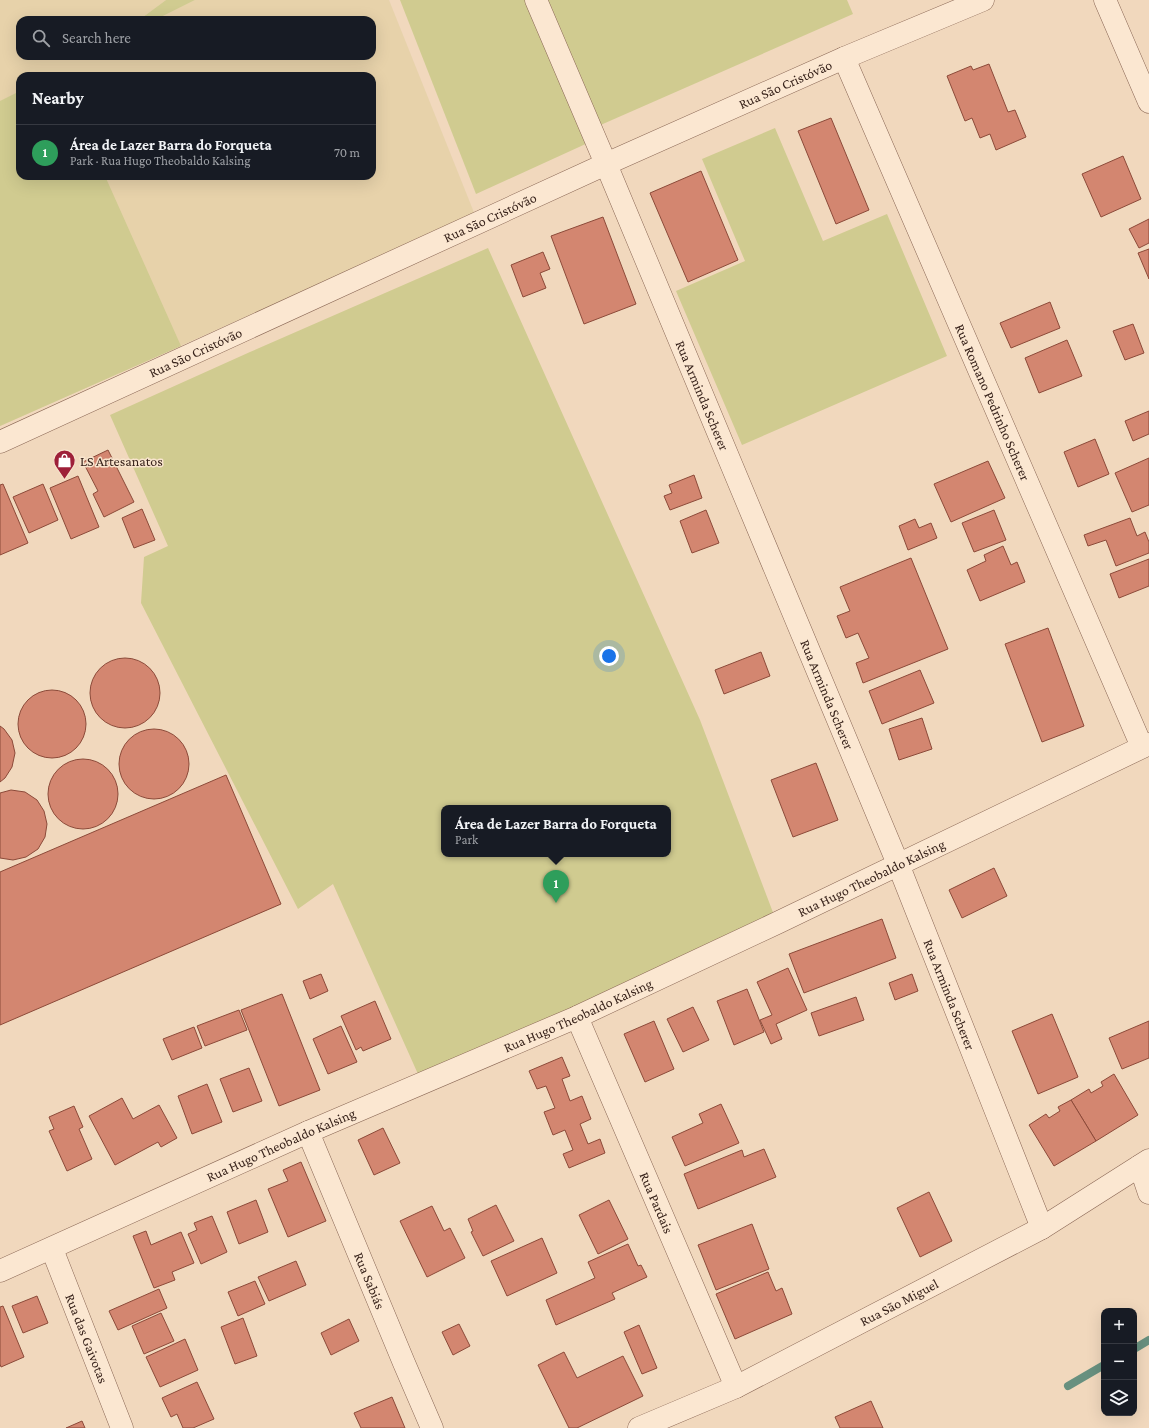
<!DOCTYPE html>
<html lang="en">
<head>
<meta charset="utf-8">
<style>
  body { margin:0; font-family:"Crimson Pro",serif; background:#242831; color:#f1f3f6 }
  .controls { position:absolute; right:12px; bottom:12px; display:grid; overflow:hidden; border-radius:8px; box-shadow:0 4px 16px #0002 }
  .controls button { width:36px; height:36px; display:grid; place-items:center; padding:0; border:0; border-bottom:1px solid #363941; background:#171b24; color:#f1f3f6; font:20px sans-serif }
  .you { position:absolute; left:609px; top:656px; width:14px; height:14px; margin:-10px; border:3px solid #fff; border-radius:50%; background:#1a73e8; box-shadow:0 0 0 6px #1a73e833 }
  .badge { display:grid; place-items:center; width:26px; height:26px; border-radius:50%; background:#7c3aed; color:#fff; font-size:13px; font-weight:700 }
  .pin { position:absolute; translate:-50% -33px; filter:drop-shadow(0 1px 2px #0008) }
  .pin::after { content:''; position:absolute; top:21px; width:14px; height:12px; background:inherit; clip-path:polygon(0 0,100% 0,50% 100%) }
  .popup { position:absolute; left:441px; top:805px; width:230px; height:52px; box-sizing:border-box; display:grid; place-content:center; border-radius:8px; background:#171b24; filter:drop-shadow(0 1px 3px #0005); font-size:13px; white-space:nowrap; color:#9ea1a6 }
  .popup b { font-size:15px; color:#f1f3f6 }
  .popup::after { content:''; position:absolute; left:50%; top:100%; margin-left:-8px; border:8px solid transparent; border-top-color:#171b24 }
  .list { margin:0; padding:0; list-style:none }
  h2 { display:flex; justify-content:space-between; align-items:center; height:52px; margin:0; padding:0 16px; font-size:17px }
  h2 small { font-size:13px; font-weight:400; color:#9ea1a6 }
  .list li { display:grid; grid-template-columns:26px 1fr auto; gap:12px; align-items:center; box-sizing:border-box; height:56px; padding:0 16px; border-top:1px solid #363941 }
  .list b { display:block; font-size:15px; white-space:nowrap }
  .list p { margin:0; font-size:13px; white-space:nowrap; color:#9ea1a6 }
  .list em { font-size:13px; font-style:normal; color:#9ea1a6 }
  .icon { flex:none; width:22px; height:22px; fill:none; stroke:currentColor; stroke-width:2; stroke-linecap:round; stroke-linejoin:round }
  .map { position:relative; flex:none; width:1149px; height:1428px; overflow:hidden }
  .search { position:absolute; background:#171b24; box-shadow:0 4px 16px #0002; left:16px; top:16px; width:360px; height:44px; display:flex; align-items:center; gap:10px; box-sizing:border-box; padding:0 14px; border-radius:12px; color:#9ea1a6; font-size:15px }
  .panel { position:absolute; background:#171b24; box-shadow:0 4px 16px #0002; left:16px; top:72px; width:360px; height:108px; border-radius:12px }
  .map>svg:first-child { display:block }
  .farmland { fill:#e7d2aa; fill-rule:evenodd }
  .green { fill:#d0cb90; fill-rule:evenodd }
  .lines { fill:none; stroke-linecap:round; stroke-linejoin:round }
  .stream { stroke:#68907f; stroke-width:8 }
  .building { fill:#d38670; stroke:#8c4a39 }
  .minor-casing { stroke:#8a6755; stroke-width:23 }
  .minor { stroke:#fbe7d1; stroke-width:22 }
  .labels { text-anchor:middle; dominant-baseline:central; stroke-width:3; stroke-linejoin:round; paint-order:stroke }
  .street-label { font-size:14px; fill:#38231b; stroke:#f8e4cd }
  .poi-label { font-size:14px; fill:#38231b; stroke:#f8e4cd; text-anchor:start }
</style>
</head>
<body>
<div class="map">
<svg width="1149" height="1428" viewBox="0 0 1149 1428">
  <rect width="100%" height="100%" fill="#f1d8bd"/>
  <path class="farmland" d="M 0,0 L 166,0 L 139,20 L 20,20 L 20,56 L 372,56 L 372,20 L 155,20 L 195,0 L 389,0 L 475,215 L 0,426 ZM 20,76 L 372,76 L 372,176 L 20,176 Z"/>
  <g class="green">
    <polygon points="166,0 195,0 155,20 139,20"/>
    <polygon points="400,0 528,0 590,142 476,194"/>
    <polygon points="546,0 847,0 853,14 596,127"/>
    <polygon points="20,91 20,176 105,176 181,346 0,426 0,101"/>
    <polygon points="775,128 823,241 887,214 947,356 742,445 676,291 745,261 702,159"/>
    <path d="M 488,248 L 700,720 L 777,923 L 422,1083 L 333,884 L 298,909 L 141,603 L 144,557 L 168,546 L 110,415 L 250,352 ZM 444,808 L 668,808 L 668,854 L 444,854 Z"/>
  </g>
  <g class="lines">
    <g class="stream">
      <polyline points="1134,1349 1149,1340"/>
      <polyline points="1068,1386 1104,1365"/>
    </g>
  </g>
  <g class="building">
    <polygon points="989,64 1008,112 1015,110 1026,137 996,150 990,134 980,138 972,118 965,121 947,76 971,66 973,70"/>
    <polygon points="831,118 869,210 836,224 798,131"/>
    <polygon points="1123,156 1141,199 1101,217 1082,174"/>
    <polygon points="701,171 738,260 688,282 650,193"/>
    <polygon points="603,217 636,304 584,324 551,236"/>
    <polygon points="1149,219 1149,243 1139,248 1129,229"/>
    <polygon points="1149,249 1149,279 1138,253"/>
    <polygon points="543,252 550,269 540,273 546,288 523,297 511,265"/>
    <polygon points="1050,302 1060,328 1011,348 1000,323"/>
    <polygon points="1133,324 1144,353 1125,360 1113,331"/>
    <polygon points="1067,340 1082,376 1039,393 1025,358"/>
    <polygon points="1149,411 1149,434 1133,441 1125,421"/>
    <polygon points="1095,439 1109,474 1078,487 1064,452"/>
    <polygon points="108,450 134,502 104,517 93,494 98,491 83,462"/>
    <polygon points="1149,458 1149,505 1132,512 1115,473"/>
    <polygon points="988,461 1005,498 951,522 934,484"/>
    <polygon points="694,475 702,498 670,510 664,496 672,493 669,485"/>
    <polygon points="78,476 99,527 71,539 50,488"/>
    <polygon points="3,484 28,543 0,555 0,485"/>
    <polygon points="43,484 58,520 29,533 13,497"/>
    <polygon points="142,509 155,540 134,548 122,518"/>
    <polygon points="706,510 719,543 692,553 680,521"/>
    <polygon points="994,510 1006,540 974,552 962,523"/>
    <polygon points="1130,518 1137,536 1145,532 1149,542 1149,553 1116,566 1106,540 1088,546 1084,535"/>
    <polygon points="915,519 919,528 931,523 937,538 908,550 899,526"/>
    <polygon points="1003,546 1011,565 1017,562 1025,582 980,601 967,570 986,561 984,555"/>
    <polygon points="911,558 948,649 863,683 856,663 869,658 858,633 846,638 837,616 850,611 840,587"/>
    <polygon points="1149,559 1149,586 1119,598 1110,574"/>
    <polygon points="1048,628 1084,726 1042,742 1005,644"/>
    <polygon points="761,652 770,676 724,694 715,670"/>
    <circle cx="125" cy="693" r="35"/>
    <polygon points="920,670 934,703 882,724 869,691"/>
    <circle cx="52" cy="724" r="34"/>
    <polygon points="922,718 932,749 899,760 889,729"/>
    <polygon points="0,726 4,729 12,740 15,753 12,767 5,778 0,782"/>
    <circle cx="154" cy="764" r="35"/>
    <circle cx="83" cy="794" r="35"/>
    <polygon points="816,763 838,820 793,837 771,780"/>
    <polygon points="226,775 281,904 0,1025 0,872"/>
    <polygon points="11,790 25,792 37,800 44,811 47,824 45,837 38,849 26,857 13,860 0,858 0,793"/>
    <polygon points="994,868 1007,896 962,918 949,890"/>
    <polygon points="882,919 896,958 804,993 789,954"/>
    <polygon points="788,968 807,1010 776,1024 782,1039 771,1044 760,1020 772,1015 757,982"/>
    <polygon points="321,974 328,991 310,999 303,981"/>
    <polygon points="912,974 918,991 895,1000 889,983"/>
    <polygon points="747,989 764,1032 734,1045 717,1001"/>
    <polygon points="282,994 320,1090 279,1106 241,1010"/>
    <polygon points="856,997 864,1020 819,1036 811,1013"/>
    <polygon points="375,1001 391,1039 363,1051 361,1047 356,1050 341,1016"/>
    <polygon points="693,1007 709,1040 683,1052 667,1019"/>
    <polygon points="239,1010 247,1030 205,1046 197,1026"/>
    <polygon points="1052,1014 1078,1077 1038,1094 1012,1031"/>
    <polygon points="654,1021 674,1069 645,1082 624,1034"/>
    <polygon points="1149,1021 1149,1058 1122,1069 1109,1038"/>
    <polygon points="341,1026 357,1062 328,1074 313,1039"/>
    <polygon points="194,1027 202,1048 172,1060 163,1039"/>
    <polygon points="562,1057 570,1076 562,1079 570,1101 582,1096 591,1119 580,1124 588,1144 600,1139 605,1153 569,1168 563,1154 573,1150 565,1130 553,1135 544,1112 555,1108 546,1086 537,1089 529,1071"/>
    <polygon points="249,1068 262,1101 233,1112 220,1079"/>
    <polygon points="1114,1074 1138,1115 1096,1141 1071,1100 1089,1089 1091,1093 1103,1086 1101,1082"/>
    <polygon points="207,1084 222,1122 192,1134 178,1096"/>
    <polygon points="122,1098 133,1119 159,1105 177,1138 161,1147 158,1142 115,1165 89,1116"/>
    <polygon points="1071,1100 1096,1141 1054,1166 1029,1125 1046,1114 1049,1118 1060,1111 1058,1107"/>
    <polygon points="721,1104 739,1143 685,1166 672,1137 703,1123 699,1114"/>
    <polygon points="74,1106 83,1127 79,1129 92,1159 67,1171 49,1131 54,1129 49,1117"/>
    <polygon points="383,1128 400,1163 374,1175 358,1140"/>
    <polygon points="764,1149 776,1177 698,1209 684,1174 742,1150 744,1157"/>
    <polygon points="301,1162 326,1221 288,1237 268,1189 288,1181 283,1170"/>
    <polygon points="929,1192 952,1241 920,1257 897,1208"/>
    <polygon points="256,1200 268,1232 239,1244 227,1212"/>
    <polygon points="609,1200 628,1239 598,1254 579,1215"/>
    <polygon points="496,1205 514,1241 483,1256 471,1232 473,1231 468,1219"/>
    <polygon points="432,1206 444,1231 450,1228 465,1258 427,1277 400,1221"/>
    <polygon points="212,1216 227,1252 201,1264 188,1234 197,1230 194,1223"/>
    <polygon points="752,1224 769,1269 716,1290 698,1245"/>
    <polygon points="146,1231 151,1245 181,1232 194,1263 172,1272 175,1280 154,1288 133,1236"/>
    <polygon points="542,1238 557,1273 507,1296 491,1261"/>
    <polygon points="628,1244 638,1266 641,1265 647,1277 612,1293 615,1299 556,1325 546,1300 595,1278 588,1262"/>
    <polygon points="296,1261 306,1285 269,1301 258,1277"/>
    <polygon points="768,1272 776,1291 782,1288 792,1314 735,1339 716,1294"/>
    <polygon points="255,1281 265,1304 238,1316 228,1292"/>
    <polygon points="159,1289 167,1308 118,1330 109,1311"/>
    <polygon points="37,1296 48,1323 23,1333 12,1306"/>
    <polygon points="3,1306 24,1357 1,1367 0,1364 0,1307"/>
    <polygon points="161,1313 174,1341 144,1354 132,1326"/>
    <polygon points="243,1318 257,1356 235,1364 221,1327"/>
    <polygon points="349,1319 359,1341 331,1355 321,1333"/>
    <polygon points="459,1324 470,1346 453,1355 442,1332"/>
    <polygon points="639,1325 657,1368 642,1374 624,1332"/>
    <polygon points="185,1339 198,1370 160,1387 146,1357"/>
    <polygon points="564,1352 577,1378 623,1356 643,1396 577,1428 569,1428 538,1365"/>
    <polygon points="197,1382 214,1419 193,1428 183,1428 177,1414 171,1417 162,1398"/>
    <polygon points="392,1397 405,1428 361,1428 354,1413"/>
    <polygon points="871,1401 883,1428 840,1428 835,1417"/>
    <polygon points="82,1421 85,1428 66,1428"/>
  </g>
  <g class="lines">
    <defs>
      <g id="minor">
        <path id="s1" d="M 536,0 L 606,164 L 898,864 L 1042,1228"/>
        <polyline points="1105,0 1149,102"/>
        <path id="s2" d="M 844,58 L 1142,747"/>
        <path id="s3" d="M 0,442 L 606,164 L 844,58 L 983,0"/>
        <path id="s4" d="M 577,1017 L 736,1387"/>
        <path id="s5" d="M 308,1132 L 404,1363 L 432,1428"/>
        <polyline points="1140,1166 1149,1193"/>
        <path id="s6" d="M 52,1249 L 122,1428"/>
        <path id="s7" d="M 0,1271 L 308,1132 L 577,1017 L 777,923 L 1149,744"/>
        <path id="s8" d="M 639,1428 L 736,1387 L 1042,1228 L 1149,1160"/>
      </g>
    </defs>
    <use href="#minor" class="minor-casing"/>
    <use href="#minor" class="minor"/>
  </g>
  <defs>
    <symbol id="shop-pin" viewBox="-11 -11 22 30"><path d="M0 17L-7.5 6A9.5 9.5 0 1 1 7.5 6Z" fill="#9e2039" stroke="#f8e4cd"/><path d="M-5-2.5h2.3a2.7 3.5 0 0 1 5.4 0H5L5.5 6h-11ZM-1.5-2.5h3a1.5 2.3 0 0 0-3 0Z" fill="#fff"/></symbol>
  </defs>
  <g fill-rule="evenodd">
    <use href="#shop-pin" x="52" y="448" width="25" height="34"/>
  </g>
  <g class="labels">
    <g class="street-label">
      <text stroke="none"><textPath href="#s3" startOffset="863">Rua São Cristóvão</textPath></text>
      <text stroke="none"><textPath href="#s3" startOffset="539">Rua São Cristóvão</textPath></text>
      <text stroke="none"><textPath href="#s3" startOffset="215">Rua São Cristóvão</textPath></text>
      <text stroke="none"><textPath href="#s1" startOffset="429">Rua Arminda Scherer</textPath></text>
      <text stroke="none"><textPath href="#s2" startOffset="375">Rua Romano Pedrinho Scherer</textPath></text>
      <text stroke="none"><textPath href="#s1" startOffset="753">Rua Arminda Scherer</textPath></text>
      <text stroke="none"><textPath href="#s7" startOffset="956">Rua Hugo Theobaldo Kalsing</textPath></text>
      <text stroke="none"><textPath href="#s1" startOffset="1077">Rua Arminda Scherer</textPath></text>
      <text stroke="none"><textPath href="#s7" startOffset="632">Rua Hugo Theobaldo Kalsing</textPath></text>
      <text stroke="none"><textPath href="#s7" startOffset="308">Rua Hugo Theobaldo Kalsing</textPath></text>
      <text stroke="none"><textPath href="#s4" startOffset="202">Rua Pardais</textPath></text>
      <text stroke="none"><textPath href="#s5" startOffset="161">Rua Sabiás</textPath></text>
      <text stroke="none"><textPath href="#s8" startOffset="289">Rua São Miguel</textPath></text>
      <text stroke="none"><textPath href="#s6" startOffset="96">Rua das Gaivotas</textPath></text>
    </g>
    <g class="poi-label">
      <text x="80" y="461">LS Artesanatos</text>
    </g>
  </g>
</svg>
<div class="controls">
<button>+</button>
<button>−</button>
<button><svg class="icon" aria-label="layers" viewBox="0 0 24 24"><path d="M12 4l9 5-9 5-9-5zM3 14l9 5 9-5"/></svg></button>
</div>
<div class="you"></div>
<div class="pin badge" style="left:556px;top:903px;background:#2e9e5b">1</div>
<div class="popup"><b>Área de Lazer Barra do Forqueta</b>Park</div>
<div class="search"><svg class="icon" aria-label="search" viewBox="0 0 24 24"><circle cx="10" cy="10" r="6"/><path d="M15 15l6 6"/></svg>Search here</div>
<section class="panel">
<h2>Nearby<small></small></h2>
<ul class="list">
<li><span class="badge" style="background:#2e9e5b">1</span><div><b>Área de Lazer Barra do Forqueta</b><p>Park · Rua Hugo Theobaldo Kalsing</p></div><em>70 m</em></li>
</ul>
</section>
</div>
</body>
</html>
